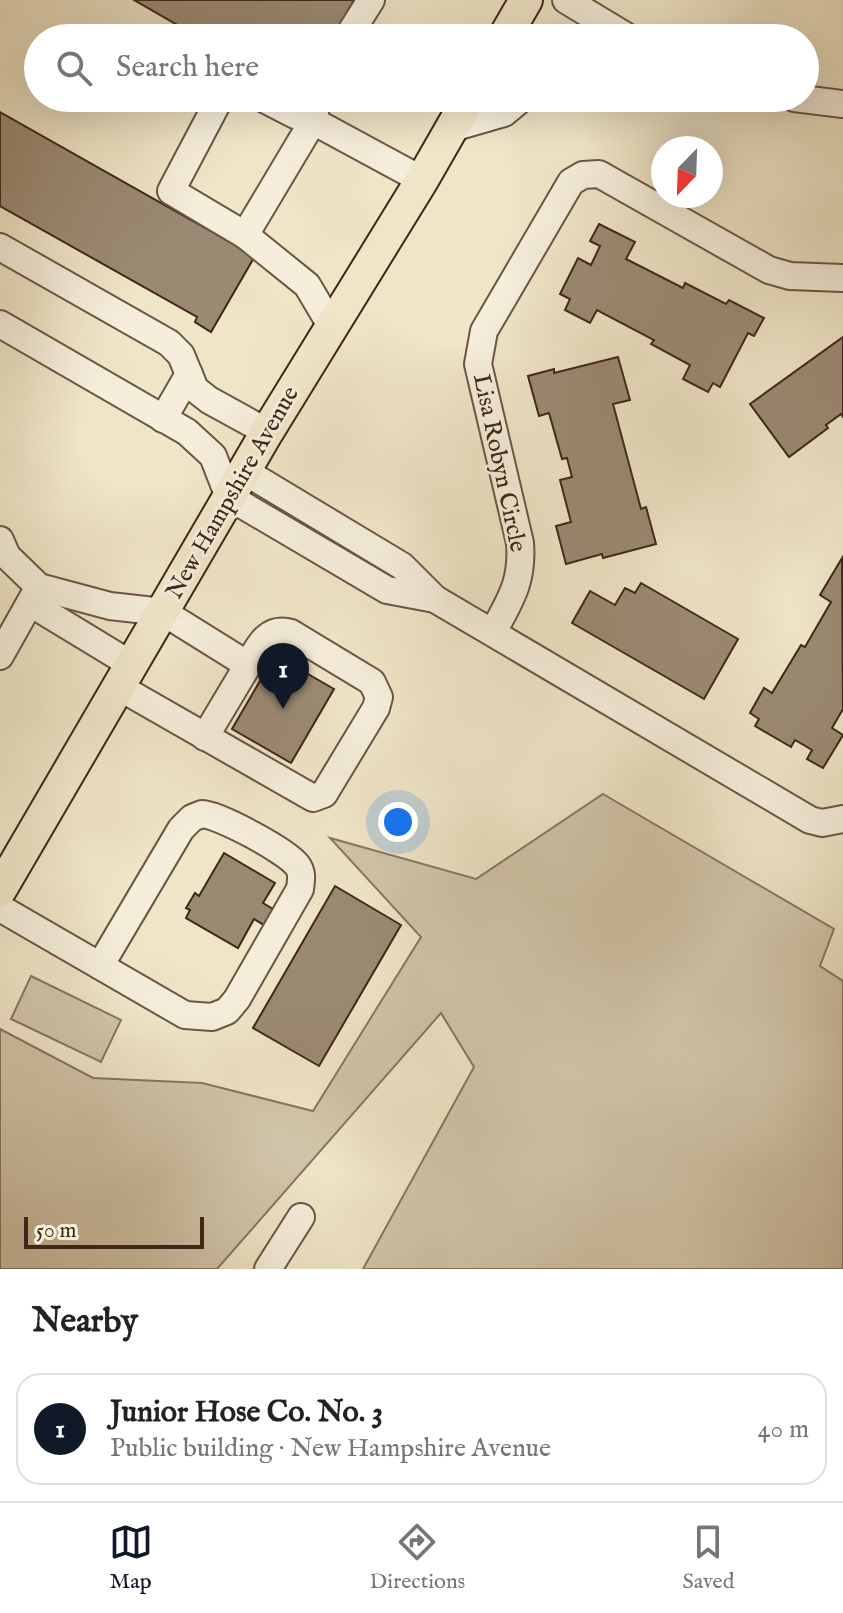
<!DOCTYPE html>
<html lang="en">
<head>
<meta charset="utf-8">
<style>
  body { margin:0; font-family:"IM FELL English",serif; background:#f6f6f6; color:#222 }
  .compass { position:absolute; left:651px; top:136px; width:72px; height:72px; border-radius:50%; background:#fff; box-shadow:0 8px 32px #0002; rotate:203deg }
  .scale { position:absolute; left:24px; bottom:20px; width:180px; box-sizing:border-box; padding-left:8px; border:4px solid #3f2719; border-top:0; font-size:22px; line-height:28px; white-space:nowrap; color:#3f2719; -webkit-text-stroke:6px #f5eedb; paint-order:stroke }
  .you { position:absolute; left:398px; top:822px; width:28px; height:28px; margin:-20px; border:6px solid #fff; border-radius:50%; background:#1a73e8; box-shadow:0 0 0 12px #1a73e833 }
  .badge { display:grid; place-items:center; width:52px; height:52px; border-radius:50%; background:#111827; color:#fff; font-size:26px; font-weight:700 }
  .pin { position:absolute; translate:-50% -66px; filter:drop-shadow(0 2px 4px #0008) }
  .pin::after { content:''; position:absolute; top:42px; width:28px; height:24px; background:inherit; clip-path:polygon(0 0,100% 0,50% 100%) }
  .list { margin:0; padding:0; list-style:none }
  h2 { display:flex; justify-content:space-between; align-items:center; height:104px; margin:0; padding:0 32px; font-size:34px }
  h2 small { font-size:26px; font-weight:400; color:#767676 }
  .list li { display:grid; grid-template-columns:52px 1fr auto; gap:24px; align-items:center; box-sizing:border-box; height:112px; margin:0 16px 16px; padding:0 16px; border:2px solid #e0e0e0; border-radius:24px }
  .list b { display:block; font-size:30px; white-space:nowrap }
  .list p { margin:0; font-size:26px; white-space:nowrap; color:#767676 }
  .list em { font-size:26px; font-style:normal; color:#767676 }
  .icon { flex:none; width:44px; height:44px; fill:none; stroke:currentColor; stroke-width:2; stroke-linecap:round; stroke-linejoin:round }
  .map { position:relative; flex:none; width:843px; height:1269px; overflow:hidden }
  .search { position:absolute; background:#fff; box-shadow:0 8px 32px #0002; left:24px; right:24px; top:24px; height:88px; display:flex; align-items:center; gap:20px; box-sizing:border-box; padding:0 28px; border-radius:44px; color:#767676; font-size:30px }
  .sheet { height:232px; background:#fff }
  nav { display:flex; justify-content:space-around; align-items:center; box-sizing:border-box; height:112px; border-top:2px solid #e0e0e0; background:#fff; font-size:22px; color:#767676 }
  nav a { display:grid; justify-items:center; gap:4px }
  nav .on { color:#111827 }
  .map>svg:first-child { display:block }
  .green { fill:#d1c5a9; stroke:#887661; stroke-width:2 }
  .building { fill:#9b8a73; stroke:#3f2719; stroke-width:2 }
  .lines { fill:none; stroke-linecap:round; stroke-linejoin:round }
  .minor-casing { stroke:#6b5644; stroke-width:30 }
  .major-casing { stroke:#3f2719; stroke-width:36 }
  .minor { stroke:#f5eedb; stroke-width:26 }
  .major { stroke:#efe5c7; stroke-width:32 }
  .labels { text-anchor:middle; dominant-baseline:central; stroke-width:6; stroke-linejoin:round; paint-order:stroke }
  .street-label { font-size:24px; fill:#3f2719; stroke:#f5eedb }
</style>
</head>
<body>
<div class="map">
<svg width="843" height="1269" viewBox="0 0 843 1269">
  <rect width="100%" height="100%" fill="#efe5c7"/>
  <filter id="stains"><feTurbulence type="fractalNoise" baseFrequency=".0025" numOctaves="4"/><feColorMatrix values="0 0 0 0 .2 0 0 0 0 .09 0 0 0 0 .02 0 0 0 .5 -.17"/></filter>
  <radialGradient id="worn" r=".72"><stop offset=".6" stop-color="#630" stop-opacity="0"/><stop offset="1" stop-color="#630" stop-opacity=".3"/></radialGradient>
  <g class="green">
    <polygon points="603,794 834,929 820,966 843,981 843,1269 363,1269 474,1067 441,1013 217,1269 0,1269 0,1029 93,1078 202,1083 313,1111 421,937 330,838 476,879"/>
    <polygon points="31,976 121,1020 101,1062 11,1019"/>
  </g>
  <g class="building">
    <polygon points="134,0 354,0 332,38 200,38"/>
    <polygon points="0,112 255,256 211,332 195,322 197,317 0,206"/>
    <polygon points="599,224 635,242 626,259 683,288 685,283 726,304 729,300 764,318 754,336 748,333 720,387 713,383 708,392 683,379 690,365 651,344 654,340 597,310 590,323 565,310 570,299 560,294 578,258 591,265 600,246 590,241"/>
    <polygon points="843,337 843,417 841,414 826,425 828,428 789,457 750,404"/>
    <polygon points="618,357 630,400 613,404 641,509 646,507 656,544 603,558 602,554 566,564 556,526 571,522 560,480 572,477 567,458 562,459 549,413 539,416 528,376 554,369 554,373"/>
    <polygon points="842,558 843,709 832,728 843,735 823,768 807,759 812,750 795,740 791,747 755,726 759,719 750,713 764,688 772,693 801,645 805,647 831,602 820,595"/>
    <polygon points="641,583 738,639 704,699 572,623 590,591 615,605 625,588 635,593"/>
    <polygon points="275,655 334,689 291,763 232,729"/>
    <polygon points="224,853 275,883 263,903 273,909 264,925 254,919 238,948 186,918 190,910 186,908 195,893 199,896"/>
    <polygon points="335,886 401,925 319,1066 253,1028"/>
  </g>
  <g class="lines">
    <defs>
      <g id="minor">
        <polyline points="566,0 629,38"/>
        <polyline points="347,38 371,0"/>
        <polyline points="220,98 171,191 245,235 307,285 332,327"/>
        <polyline points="262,98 295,115 313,121 422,180"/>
        <polyline points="794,98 843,104"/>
        <polyline points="452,128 504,113 522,98"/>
        <polyline points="245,235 313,121 318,98"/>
        <polyline points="0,247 169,343 181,355 195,389 209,400 267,432"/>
        <polyline points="0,324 187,432 213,456 229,497 387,590 435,599"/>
        <polyline points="163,419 189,374"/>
        <polyline points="244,471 402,566 435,599 810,820 822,823 843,819"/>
        <path d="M 0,540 L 7,556 L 39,587 L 110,606 L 163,612 L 248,665 C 258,647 267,626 291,633 L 372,682 L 379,697 L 376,708 L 324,794 L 313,798 L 119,687"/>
        <polyline points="30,603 132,665"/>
        <path d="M 493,632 C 511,599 523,581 520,543 L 478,364 L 484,331 L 571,182 L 583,175 L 599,174 L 769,270 L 790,276 L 843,278"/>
        <polyline points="0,656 37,590"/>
        <polyline points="205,737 248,665"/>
        <path d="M 0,908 L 185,1015 L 212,1017 L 227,1011 L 237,999 L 300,889 C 301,880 303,873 297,865 C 286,851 220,815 202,814 L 192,818 L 181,829 L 100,966"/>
        <polyline points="268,1269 301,1217"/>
      </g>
      <g id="major">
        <polyline points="504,38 526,0"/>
        <polyline points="0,890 267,432 422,180 469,98"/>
      </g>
    </defs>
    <use href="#minor" class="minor-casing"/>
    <use href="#major" class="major-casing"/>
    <use href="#minor" class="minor"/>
    <use href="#major" class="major"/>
  </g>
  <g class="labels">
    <g class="street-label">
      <text transform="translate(499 463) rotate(78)">Lisa Robyn Circle</text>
      <text transform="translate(233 493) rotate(-60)">New Hampshire Avenue</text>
    </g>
  </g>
  <rect width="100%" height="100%" filter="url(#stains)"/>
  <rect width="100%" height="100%" fill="url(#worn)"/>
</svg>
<svg class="compass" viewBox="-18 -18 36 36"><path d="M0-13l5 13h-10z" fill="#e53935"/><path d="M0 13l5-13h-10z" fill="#767676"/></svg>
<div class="scale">50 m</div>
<div class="you"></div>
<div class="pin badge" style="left:283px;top:709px">1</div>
<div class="search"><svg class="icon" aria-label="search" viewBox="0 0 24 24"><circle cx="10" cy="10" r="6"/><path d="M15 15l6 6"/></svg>Search here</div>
</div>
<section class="sheet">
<h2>Nearby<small></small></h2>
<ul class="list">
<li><span class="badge">1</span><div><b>Junior Hose Co. No. 3</b><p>Public building · New Hampshire Avenue</p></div><em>40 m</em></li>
</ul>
</section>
<nav>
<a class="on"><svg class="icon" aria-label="map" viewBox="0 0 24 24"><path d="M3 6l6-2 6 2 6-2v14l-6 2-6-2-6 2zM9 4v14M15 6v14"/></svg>Map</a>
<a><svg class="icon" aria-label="directions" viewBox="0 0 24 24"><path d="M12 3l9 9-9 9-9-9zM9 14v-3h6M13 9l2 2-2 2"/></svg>Directions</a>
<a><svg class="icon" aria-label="saved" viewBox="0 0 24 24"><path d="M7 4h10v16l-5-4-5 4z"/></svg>Saved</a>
</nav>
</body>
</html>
